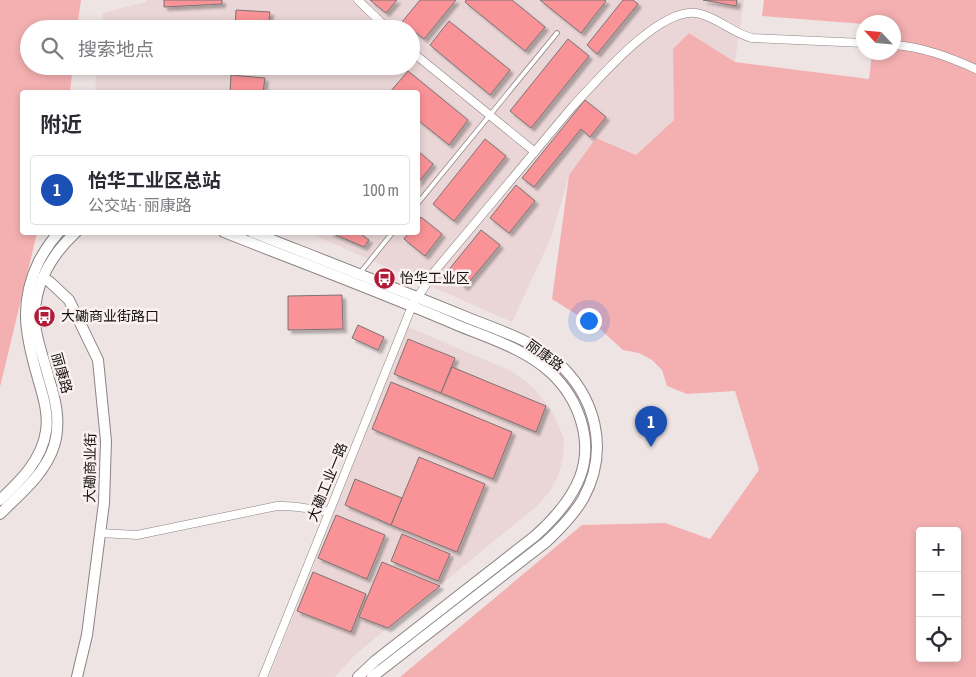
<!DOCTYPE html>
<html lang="zh">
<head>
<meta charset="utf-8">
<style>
  body { margin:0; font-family:"Asap Condensed","Noto Sans SC",sans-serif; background:#f2f2f3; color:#2b2b33 }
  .controls { position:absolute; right:15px; bottom:15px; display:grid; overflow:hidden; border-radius:5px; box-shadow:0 2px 8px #0003 }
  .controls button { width:45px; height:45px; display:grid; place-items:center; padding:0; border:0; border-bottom:1px solid #e1e1e2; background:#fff; color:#2b2b33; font:25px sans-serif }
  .compass { position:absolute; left:856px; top:15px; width:45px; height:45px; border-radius:50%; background:#fff; box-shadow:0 2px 8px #0003; rotate:296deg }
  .you { position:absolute; left:588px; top:320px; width:18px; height:18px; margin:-12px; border:4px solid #fff; border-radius:50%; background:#1a73e8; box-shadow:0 0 0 8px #1a73e833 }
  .badge { display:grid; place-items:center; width:32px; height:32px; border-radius:50%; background:#af1b38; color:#fff; font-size:16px; font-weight:700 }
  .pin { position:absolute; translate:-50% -41px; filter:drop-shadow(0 1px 2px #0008) }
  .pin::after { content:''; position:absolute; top:26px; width:18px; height:15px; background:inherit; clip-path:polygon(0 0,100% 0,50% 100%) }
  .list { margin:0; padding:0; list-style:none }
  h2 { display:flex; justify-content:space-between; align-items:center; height:65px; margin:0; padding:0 20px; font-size:21px }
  h2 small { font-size:16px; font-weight:400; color:#7c7c81 }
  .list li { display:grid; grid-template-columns:32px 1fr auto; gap:15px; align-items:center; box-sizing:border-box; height:70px; margin:0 10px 10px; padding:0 10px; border:1px solid #e1e1e2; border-radius:5px }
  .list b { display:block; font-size:19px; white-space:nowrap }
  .list p { margin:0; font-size:16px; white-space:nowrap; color:#7c7c81 }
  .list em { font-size:16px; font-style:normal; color:#7c7c81 }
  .icon { flex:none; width:28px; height:28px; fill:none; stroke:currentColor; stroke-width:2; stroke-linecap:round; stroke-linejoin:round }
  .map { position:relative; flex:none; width:976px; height:677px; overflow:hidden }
  .search { position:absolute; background:#fff; box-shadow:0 2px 8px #0003; left:20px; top:20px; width:400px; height:55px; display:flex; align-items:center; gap:12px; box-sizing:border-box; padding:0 18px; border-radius:28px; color:#7c7c81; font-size:19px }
  .panel { position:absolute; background:#fff; box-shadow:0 2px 8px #0003; left:20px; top:90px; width:400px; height:145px; border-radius:5px }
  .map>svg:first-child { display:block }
  .built { fill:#ead6d6 }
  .green { fill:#f4b0b1; fill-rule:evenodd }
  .building { fill:#f99397; stroke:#7d7373; filter:url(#shadow) }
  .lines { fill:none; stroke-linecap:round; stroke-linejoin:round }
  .service-casing { stroke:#8c8282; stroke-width:5.5 }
  .minor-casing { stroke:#8c8282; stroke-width:9 }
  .tertiary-casing { stroke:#8c8282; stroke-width:12 }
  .service { stroke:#fff; stroke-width:4 }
  .minor { stroke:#fff; stroke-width:8 }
  .tertiary { stroke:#fff; stroke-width:10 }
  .labels { text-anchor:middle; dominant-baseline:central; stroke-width:5; stroke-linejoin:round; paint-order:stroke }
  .poi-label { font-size:14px; fill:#131010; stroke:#fcf1f1; text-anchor:start }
  .street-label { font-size:14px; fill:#131010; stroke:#fcf1f1 }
</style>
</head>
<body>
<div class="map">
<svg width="976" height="677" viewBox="0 0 976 677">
  <defs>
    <filter id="shadow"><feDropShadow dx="3.5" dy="3.5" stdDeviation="1" flood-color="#0004"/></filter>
  </defs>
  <rect width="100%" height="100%" fill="#efe4e4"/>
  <g class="built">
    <polygon points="147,0 744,0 735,62 689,33 673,49 674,120 636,155 596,138 569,175 551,238 512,322 309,233 418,232 418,92 95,92 97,66 411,66 411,29 101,29 103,13 146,2"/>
    <polygon points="408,327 509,370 527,382 535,389 549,407 555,417 564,439 563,457 559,474 550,491 537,506 362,649 353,657 335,677 269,677 335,510"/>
  </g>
  <g class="green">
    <polygon points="0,0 81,0 77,29 29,29 29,66 73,66 70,92 22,92 22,232 37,233 0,387"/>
    <path d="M 764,0 L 976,0 L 976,677 L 400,677 L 582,525 L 665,523 L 710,539 L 759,470 L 735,391 L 687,394 L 667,386 L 662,370 L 652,360 L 639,353 L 623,350 L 601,330 L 552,299 L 569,175 L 596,138 L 636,155 L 674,120 L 673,49 L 689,33 L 735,62 L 869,79 L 872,53 L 894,52 L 894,22 L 864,22 L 863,24 L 762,16 ZM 920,531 L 957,531 L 957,658 L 920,658 Z"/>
  </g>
  <g class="building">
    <polygon points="164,0 222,0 222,4 164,7"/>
    <polygon points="370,0 397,0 386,13"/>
    <polygon points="420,0 456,0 424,39 402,22"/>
    <polygon points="466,0 512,0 545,27 525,51 465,2"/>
    <polygon points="540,0 604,0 606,1 581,33"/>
    <polygon points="623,0 633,0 638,4 597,54 587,45"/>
    <polygon points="703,0 737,0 736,6"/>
    <polygon points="236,10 270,12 268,29 235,29"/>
    <polygon points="449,21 510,70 490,95 430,45"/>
    <polygon points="568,39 589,56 531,128 510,111"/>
    <polygon points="232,66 265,66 265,70 231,68"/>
    <polygon points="408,71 468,120 449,145 418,120 418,92 390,92"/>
    <polygon points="231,75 265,78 263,92 230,92"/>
    <polygon points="585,100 606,117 590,137 581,129 534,187 522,178"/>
    <polygon points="485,139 506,156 454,221 433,204"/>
    <polygon points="418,151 433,164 418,183"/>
    <polygon points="516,185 535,201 509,233 490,218"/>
    <polygon points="421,217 442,234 425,256 404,239 409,232 418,232 418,222"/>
    <polygon points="481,230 500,245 465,287 447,272"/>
    <polygon points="329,232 358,232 369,240 364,247"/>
    <polygon points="342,295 343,329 288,330 288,296"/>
    <polygon points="358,325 384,337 378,350 352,338"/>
    <polygon points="408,339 455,358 441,393 394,374"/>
    <polygon points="452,367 546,406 536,432 441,393"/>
    <polygon points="391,382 512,432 493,479 372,429"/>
    <polygon points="419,457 485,484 457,552 391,525"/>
    <polygon points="355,479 402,498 391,525 345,505"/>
    <polygon points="336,515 385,535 367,579 318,558"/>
    <polygon points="402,534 450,554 438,581 391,561"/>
    <polygon points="382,562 440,586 388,628 359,617"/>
    <polygon points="313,572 366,594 351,632 297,611"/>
  </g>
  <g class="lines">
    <defs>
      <g id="service">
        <polyline points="418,203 557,33"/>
        <polyline points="360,273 393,232"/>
      </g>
      <g id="minor">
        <polyline points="358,0 388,29"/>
        <path d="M 894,45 C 923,47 949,57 976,69"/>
        <polyline points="411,51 535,152"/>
        <path d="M 100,533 L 137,535 L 277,506 C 295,505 311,509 329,512"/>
        <path d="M 263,677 L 412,306 L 434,272 L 573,106 C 598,80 658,8 696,13 C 716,16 732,33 752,38 L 864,43"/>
      </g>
      <g id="tertiary">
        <path d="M 224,232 C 302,263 380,292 457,325 C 488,338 526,349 551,373 C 578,398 594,440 580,477 C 571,500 553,520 535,536 L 375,661 L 358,677"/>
        <path d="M 252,232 C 323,260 395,288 466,317 C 493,328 533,341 555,360 C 596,396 610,450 583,499 C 573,516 560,529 546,542 L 372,677"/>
        <polyline points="43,277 51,283 69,300 98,360 106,441 104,503 87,635 77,677"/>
        <path d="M 0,500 C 20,481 42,460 46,431 C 49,412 42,393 37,375 C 25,333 19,302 39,261 C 45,250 51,241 59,232"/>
        <path d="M 0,514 C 20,494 45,474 54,446 C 61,423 56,401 49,379 C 45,363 39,347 36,331 C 30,292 48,258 76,232"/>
      </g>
    </defs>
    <use href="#service" class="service-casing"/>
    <use href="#minor" class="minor-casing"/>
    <use href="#tertiary" class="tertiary-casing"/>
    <use href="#service" class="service"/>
    <use href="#minor" class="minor"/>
    <use href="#tertiary" class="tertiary"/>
  </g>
  <defs>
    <symbol id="bus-disc" viewBox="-11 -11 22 22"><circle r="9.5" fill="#af1b38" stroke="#fcf1f1"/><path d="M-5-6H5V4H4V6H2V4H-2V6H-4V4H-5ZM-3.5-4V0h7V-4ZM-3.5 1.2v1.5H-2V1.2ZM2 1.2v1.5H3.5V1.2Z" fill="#fff"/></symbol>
  </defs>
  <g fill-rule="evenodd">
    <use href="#bus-disc" x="372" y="266" width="25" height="25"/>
    <use href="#bus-disc" x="32" y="304" width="25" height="25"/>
  </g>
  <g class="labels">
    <g class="poi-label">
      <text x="400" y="278">怡华工业区</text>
      <text x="61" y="316">大磡商业街路口</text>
    </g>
    <g class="street-label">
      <text transform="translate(545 355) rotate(36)">丽康路</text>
      <text transform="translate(62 373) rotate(74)">丽康路</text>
      <text transform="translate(90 468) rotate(-89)">大磡商业街</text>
      <text transform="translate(327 482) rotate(-68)">大磡工业一路</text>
    </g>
  </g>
</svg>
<div class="controls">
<button>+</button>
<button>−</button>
<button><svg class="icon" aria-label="locate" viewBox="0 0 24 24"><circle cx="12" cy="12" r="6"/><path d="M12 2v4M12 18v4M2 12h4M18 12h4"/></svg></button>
</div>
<svg class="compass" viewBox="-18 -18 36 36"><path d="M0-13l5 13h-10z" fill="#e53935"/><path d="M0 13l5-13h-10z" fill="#7c7c81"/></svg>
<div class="you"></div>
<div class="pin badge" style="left:651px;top:447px;background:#1a4fb4">1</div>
<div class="search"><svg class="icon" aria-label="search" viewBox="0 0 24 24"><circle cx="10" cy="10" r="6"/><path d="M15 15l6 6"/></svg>搜索地点</div>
<section class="panel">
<h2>附近<small></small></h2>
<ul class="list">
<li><span class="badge" style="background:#1a4fb4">1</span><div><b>怡华工业区总站</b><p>公交站 · 丽康路</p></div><em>100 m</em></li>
</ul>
</section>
</div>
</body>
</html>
